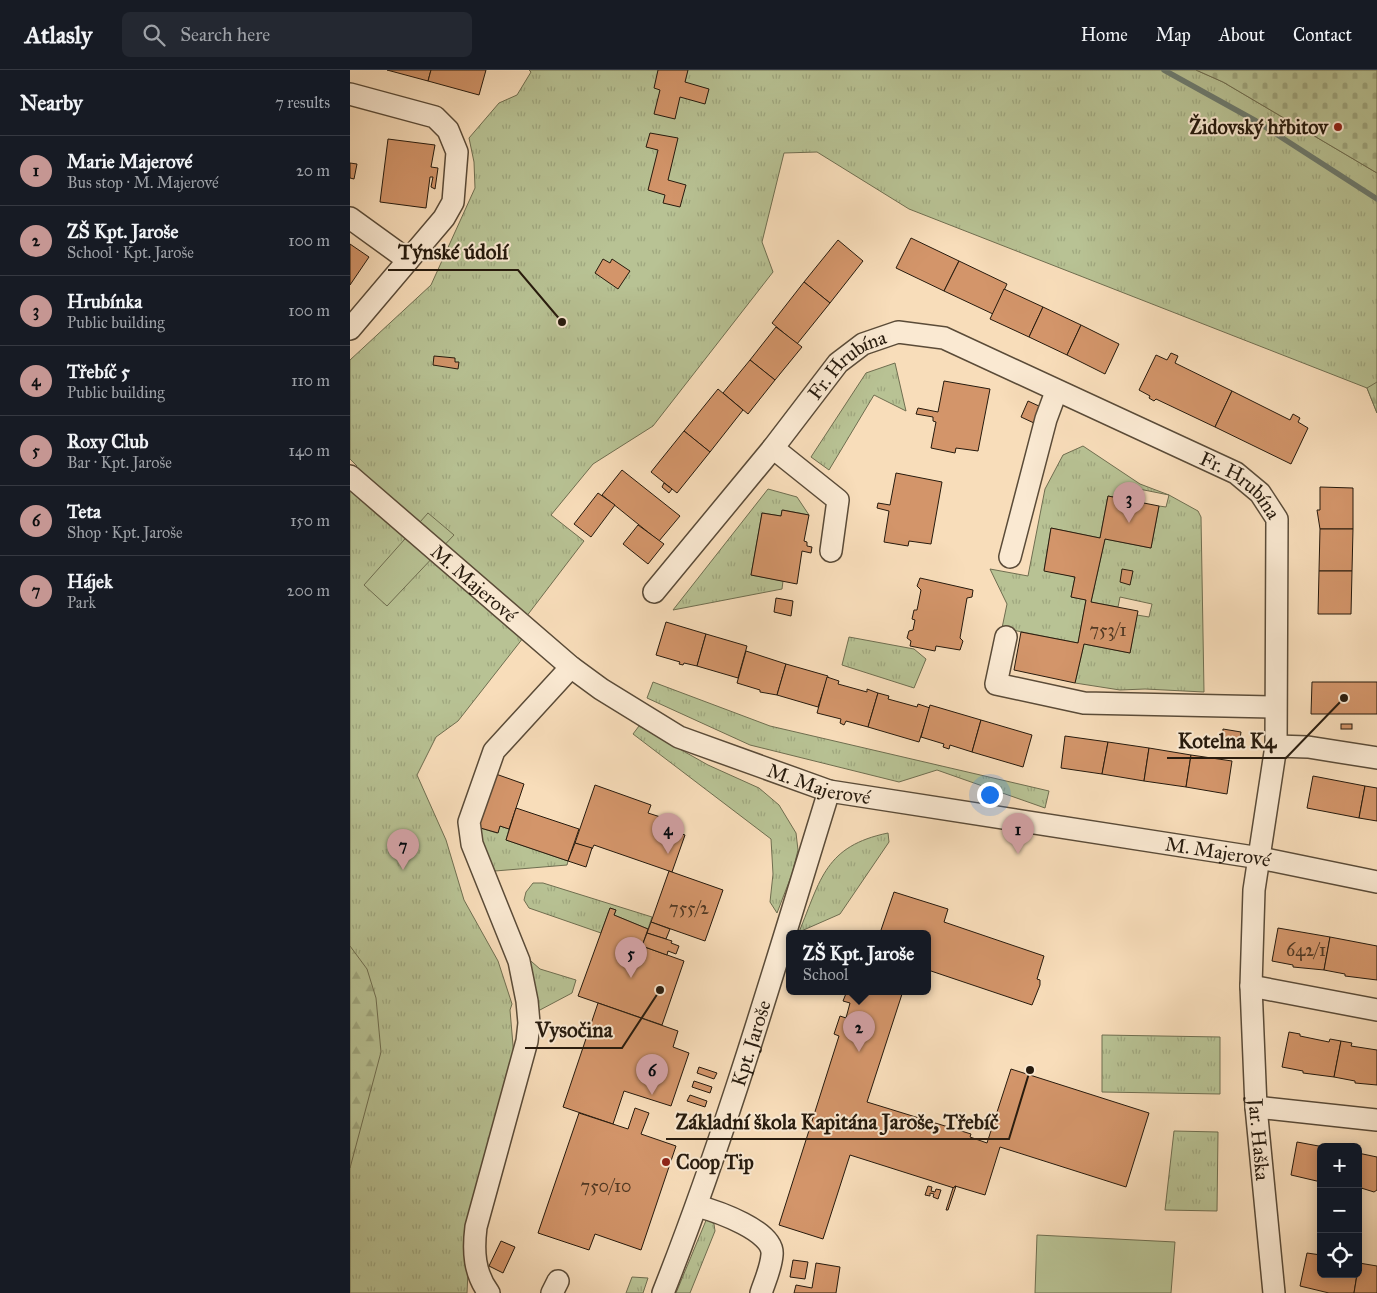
<!DOCTYPE html>
<html lang="en">
<head>
<meta charset="utf-8">
<style>
  body { margin:0; font-family:"IM FELL Great Primer",serif; background:#242831; color:#f1f3f6 }
  .controls { position:absolute; right:15px; bottom:15px; display:grid; overflow:hidden; border-radius:8px; box-shadow:0 2px 12px #0003 }
  .controls button { width:45px; height:45px; display:grid; place-items:center; padding:0; border:0; border-bottom:1px solid #363941; background:#171b24; color:#f1f3f6; font:25px sans-serif }
  .you { position:absolute; left:639px; top:724px; width:18px; height:18px; margin:-12px; border:4px solid #fff; border-radius:50%; background:#1a73e8; box-shadow:0 0 0 8px #1a73e833 }
  .badge { display:grid; place-items:center; width:32px; height:32px; border-radius:50%; background:#c59692; color:#111; font-size:16px; font-weight:700 }
  .pin { position:absolute; translate:-50% -41px; filter:drop-shadow(0 1px 2px #0008) }
  .pin::after { content:''; position:absolute; top:26px; width:18px; height:15px; background:inherit; clip-path:polygon(0 0,100% 0,50% 100%) }
  .popup { position:absolute; left:436px; top:860px; width:145px; height:65px; box-sizing:border-box; display:grid; place-content:center; border-radius:8px; background:#171b24; filter:drop-shadow(0 1px 4px #0005); font-size:16px; white-space:nowrap; color:#9ea1a6 }
  .popup b { font-size:19px; color:#f1f3f6 }
  .popup::after { content:''; position:absolute; left:50%; top:100%; margin-left:-10px; border:10px solid transparent; border-top-color:#171b24 }
  .list { margin:0; padding:0; list-style:none }
  h2 { display:flex; justify-content:space-between; align-items:center; height:65px; margin:0; padding:0 20px; font-size:21px }
  h2 small { font-size:16px; font-weight:400; color:#9ea1a6 }
  .list li { display:grid; grid-template-columns:32px 1fr auto; gap:15px; align-items:center; box-sizing:border-box; height:70px; padding:0 20px; border-top:1px solid #363941 }
  .list b { display:block; font-size:19px; white-space:nowrap }
  .list p { margin:0; font-size:16px; white-space:nowrap; color:#9ea1a6 }
  .list em { font-size:16px; font-style:normal; color:#9ea1a6 }
  .icon { flex:none; width:28px; height:28px; fill:none; stroke:currentColor; stroke-width:2; stroke-linecap:round; stroke-linejoin:round }
  .map { position:relative; flex:none; width:1027px; height:1223px; overflow:hidden }
  header { display:flex; align-items:center; gap:30px; box-sizing:border-box; height:70px; padding:0 25px; background:#171b24; border-bottom:1px solid #363941 }
  header strong { font-size:24px }
  nav { display:flex; gap:28px; margin-inline-start:auto; font-size:18px }
  .search { width:350px; height:45px; background:#242831; display:flex; align-items:center; gap:12px; box-sizing:border-box; padding:0 18px; border-radius:8px; color:#9ea1a6; font-size:19px }
  main { display:flex }
  aside { flex:1; background:#171b24 }
  .map>svg:first-child { display:block }
  .grass { fill:url(#grass-tufts); stroke:#6f6e50 }
  .forest { fill:url(#forest-firs); stroke:#6f6e50 }
  .cemetery { fill:url(#cemetery-stones); stroke:#6f6e50 }
  .garden { fill:#b8c294; stroke:#6f6e50 }
  .lines { fill:none; stroke-linecap:round; stroke-linejoin:round }
  .stream { stroke:#6d7b6f; stroke-width:5.5 }
  .building { fill:#d3956a; stroke:#261a0d }
  .minor-casing { stroke:#5a4b38; stroke-width:24 }
  .minor { stroke:#fae9d2; stroke-width:21 }
  .poi-dot { fill:#8f2418; stroke:#fae9d2; stroke-width:2 }
  .labels { text-anchor:middle; dominant-baseline:central; stroke-width:4; stroke-linejoin:round; paint-order:stroke }
  .number-label { font-size:18px; fill:#513924 }
  .poi-label { font-size:20px; font-weight:bold; fill:#261a0d; stroke:#fae9d2; text-anchor:end }
  .street-label { font-size:20px; fill:#261a0d; stroke:#fae9d2 }
  .leader { fill:none; stroke:#261a0d; stroke-width:2 }
  .callout-dot { fill:#261a0d; stroke:#fae9d2; stroke-width:2 }
  .callout-label { font-size:21px; text-anchor:middle; font-weight:bold; fill:#261a0d; stroke:#fae9d2; stroke-width:4; stroke-linejoin:round; paint-order:stroke }
</style>
</head>
<body>
<header>
<strong>Atlasly</strong>
<div class="search"><svg class="icon" aria-label="search" viewBox="0 0 24 24"><circle cx="10" cy="10" r="6"/><path d="M15 15l6 6"/></svg>Search here</div>
<nav><a>Home</a><a>Map</a><a>About</a><a>Contact</a></nav>
</header>
<main>
<aside>
<h2>Nearby<small>7 results</small></h2>
<ul class="list">
<li><span class="badge">1</span><div><b>Marie Majerové</b><p>Bus stop · M. Majerové</p></div><em>20 m</em></li>
<li><span class="badge">2</span><div><b>ZŠ Kpt. Jaroše</b><p>School · Kpt. Jaroše</p></div><em>100 m</em></li>
<li><span class="badge">3</span><div><b>Hrubínka</b><p>Public building</p></div><em>100 m</em></li>
<li><span class="badge">4</span><div><b>Třebíč 5</b><p>Public building</p></div><em>110 m</em></li>
<li><span class="badge">5</span><div><b>Roxy Club</b><p>Bar · Kpt. Jaroše</p></div><em>140 m</em></li>
<li><span class="badge">6</span><div><b>Teta</b><p>Shop · Kpt. Jaroše</p></div><em>150 m</em></li>
<li><span class="badge">7</span><div><b>Hájek</b><p>Park</p></div><em>200 m</em></li>
</ul>
</aside>
<div class="map">
<svg width="1027" height="1223" viewBox="0 0 1027 1223">
  <defs>
    <pattern id="grass-tufts" width="24" height="20" patternUnits="userSpaceOnUse" patternTransform="scale(1.25)"><rect width="24" height="20" fill="#b8c294"/><path d="M3 7l-1-3M5 7V3M7 7l1-3M15 17l-1-3M17 17v-4M19 17l1-3" fill="none" stroke="#9ea67e"/></pattern>
    <pattern id="forest-firs" width="22" height="20" patternUnits="userSpaceOnUse" patternTransform="scale(1.25)"><rect width="22" height="20" fill="#b8c294"/><path d="M5 1l3.5 6h-7zM16 11l3.5 6h-7z" fill="#9ea67e"/></pattern>
    <pattern id="cemetery-stones" width="16" height="16" patternUnits="userSpaceOnUse" patternTransform="scale(1.25)"><rect width="16" height="16" fill="#b8c294"/><path d="M2 7V4a2 2 0 0 1 4 0v3zM10 15v-3a2 2 0 0 1 4 0v3z" fill="#9ea67e"/></pattern>
  </defs>
  <rect width="100%" height="100%" fill="#f8ddba"/>
  <filter id="stains"><feTurbulence type="fractalNoise" baseFrequency=".004" numOctaves="4"/><feColorMatrix values="0 0 0 0 .2 0 0 0 0 .09 0 0 0 0 .02 0 0 0 .5 -.17"/></filter>
  <radialGradient id="worn" r=".72"><stop offset=".6" stop-color="#630" stop-opacity="0"/><stop offset="1" stop-color="#630" stop-opacity=".3"/></radialGradient>
  <g class="grass">
    <polygon points="179,0 846,0 873,12 1027,103 1027,343 1017,318 559,139 467,82 434,83 412,172 423,202 303,356 243,394 201,445 234,471 176,547 184,554 108,651 86,667 67,705 96,770 114,830 148,891 162,934 160,940 164,987 118,1202 117,1223 0,1223 0,403 7,396 0,389 0,290 81,215 125,118 124,92 119,68 149,33 167,25 181,2"/>
    <polygon points="545,293 556,341 524,325 479,400 461,387 516,303"/>
    <polygon points="733,376 790,414 819,425 848,441 851,447 854,622 795,619 770,620 725,613 734,574 780,583 787,545 799,547 802,534 770,527 768,537 741,532 755,469 801,478 809,436 816,437 819,425 789,419 786,432 758,426 750,468 701,458 694,500 725,507 721,527 736,530 728,573 652,558 657,534 640,499 678,506 695,419 713,385"/>
    <polygon points="418,419 447,427 459,445 433,440 431,446 412,443 401,505 433,511 432,519 323,540"/>
    <polygon points="499,567 564,579 576,589 564,618 492,595"/>
    <polygon points="303,612 420,656 699,721 695,738 587,700 549,712 400,675 297,628"/>
    <polygon points="289,656 358,695 409,718 429,735 446,763 448,780 442,804 427,843 420,832 423,804 421,769 283,664"/>
    <polygon points="150,756 159,759 156,770 218,791 217,795 145,801 126,762 127,757 147,763"/>
    <path d="M 538,763 L 539,772 L 490,844 L 449,862 C 471,809 475,776 538,763 Z"/>
    <polygon points="183,813 193,813 302,847 298,859 264,845 266,840 260,838 251,863 179,838 174,830 176,822"/>
    <polygon points="174,885 190,899 226,910 222,923 188,941"/>
    <polygon points="752,965 870,967 870,1024 752,1022"/>
    <polygon points="824,1061 868,1062 867,1141 815,1140"/>
    <polygon points="357,1148 364,1154 365,1161 340,1223 326,1223"/>
    <polygon points="282,1207 298,1208 293,1223 276,1223"/>
  </g>
  <g class="forest">
    <polygon points="1027,312 1027,343 1017,318"/>
    <polygon points="0,876 17,899 26,928 31,982 0,1098"/>
  </g>
  <polygon class="cemetery" points="846,0 1027,0 1027,103 873,12"/>
  <g class="garden">
    <polygon points="78,443 104,465 37,536 14,515"/>
    <polygon points="687,1165 825,1172 821,1223 685,1223"/>
  </g>
  <g class="lines">
    <polyline class="stream" points="814,0 906,51 1027,129"/>
  </g>
  <g class="building">
    <polygon points="37,0 81,0 78,11"/>
    <polygon points="81,0 136,0 129,25 78,11"/>
    <polygon points="308,0 338,0 335,12 359,19 355,34 330,27 325,49 304,44 310,20 304,18"/>
    <polygon points="300,63 328,68 318,110 336,115 330,137 313,133 315,125 298,120 308,80 296,77"/>
    <polygon points="38,69 85,75 81,97 88,98 85,119 81,117 83,107 80,107 76,138 30,132"/>
    <polygon points="0,93 7,94 4,109 0,108"/>
    <polygon points="561,168 609,191 594,221 546,198"/>
    <polygon points="488,170 513,191 480,233 454,212"/>
    <polygon points="0,174 19,187 0,215"/>
    <polygon points="253,189 260,193 262,189 280,201 268,219 245,203"/>
    <polygon points="609,191 657,214 643,244 594,221"/>
    <polygon points="454,212 480,233 447,274 422,253"/>
    <polygon points="654,219 693,237 679,267 640,249"/>
    <polygon points="693,237 731,255 717,285 679,267"/>
    <polygon points="731,255 769,274 755,304 717,285"/>
    <polygon points="426,257 452,277 425,310 400,290"/>
    <polygon points="821,283 828,286 825,293 882,321 865,357 806,329 804,331 799,328 800,326 789,320 806,285 817,290"/>
    <polygon points="84,286 105,288 105,292 109,292 108,299 83,295"/>
    <polygon points="400,290 425,310 398,344 373,323"/>
    <polygon points="594,311 640,319 628,381 606,378 605,383 581,378 586,352 583,351 583,347 566,344 568,338 588,342"/>
    <polygon points="368,319 393,340 360,382 334,361"/>
    <polygon points="882,321 940,350 943,344 950,348 948,352 958,358 941,394 865,357"/>
    <polygon points="678,331 691,337 684,353 671,347"/>
    <polygon points="334,361 360,382 327,423 301,402"/>
    <polygon points="272,400 330,446 309,471 252,425"/>
    <polygon points="546,403 592,412 581,474 559,471 558,476 534,472 539,441 527,438 528,433 540,435"/>
    <polygon points="314,413 322,419 319,423 312,417"/>
    <polygon points="970,417 1003,418 1003,459 970,459 967,440 970,440"/>
    <polygon points="248,423 265,435 241,467 224,454"/>
    <polygon points="758,426 809,436 801,478 755,469 741,532 788,541 780,583 734,574 725,613 664,600 671,562 728,573 736,530 721,527 725,507 694,501 701,458 750,468"/>
    <polygon points="432,440 459,445 454,471 457,472 457,476 462,477 461,483 452,481 447,514 401,505 412,443 431,446"/>
    <polygon points="288,455 314,474 298,494 273,474"/>
    <polygon points="970,459 1003,459 1002,501 969,501"/>
    <polygon points="772,499 783,501 780,515 770,512"/>
    <polygon points="969,501 1002,501 1001,544 968,544"/>
    <polygon points="570,508 623,520 622,527 617,528 610,568 613,571 610,580 586,576 585,581 560,576 561,571 557,568 559,561 563,560 565,550 562,549 564,540 567,540 571,520 567,516"/>
    <polygon points="426,528 443,531 441,546 424,542"/>
    <polygon points="316,552 356,564 347,596 334,593 333,595 329,594 330,592 306,585"/>
    <polygon points="356,564 397,576 388,608 347,596"/>
    <polygon points="396,581 436,594 427,625 410,622 410,620 387,613"/>
    <polygon points="436,594 478,606 468,637 427,625"/>
    <polygon points="477,607 489,611 488,614 517,622 517,619 528,623 518,657 496,651 494,655 490,653 491,649 467,643"/>
    <polygon points="962,612 1027,612 1027,644 961,644"/>
    <polygon points="528,623 539,626 538,629 567,637 568,634 580,638 569,672 518,657"/>
    <polygon points="580,635 631,650 622,682 600,675 599,679 593,677 594,674 571,667"/>
    <polygon points="631,650 682,665 673,697 622,682"/>
    <rect x="991" y="654" width="11" height="5"/>
    <polygon points="873,659 891,662 889,677 871,674"/>
    <polygon points="715,666 758,672 752,704 711,698"/>
    <polygon points="758,672 799,678 794,711 752,704"/>
    <polygon points="799,678 841,685 836,717 794,711"/>
    <polygon points="841,685 882,691 877,724 836,717"/>
    <polygon points="143,703 174,714 159,759 150,756 148,763 127,757"/>
    <polygon points="963,706 1015,716 1009,748 957,738"/>
    <polygon points="245,715 301,735 298,743 323,751 324,748 324,751 332,754 329,763 335,765 322,802 244,775 242,779 225,773"/>
    <polygon points="1015,716 1027,718 1027,751 1009,748"/>
    <polygon points="166,738 229,759 218,791 156,770"/>
    <polygon points="225,773 242,778 236,797 218,791"/>
    <polygon points="319,801 373,820 355,871 301,852"/>
    <polygon points="544,822 598,839 594,852 694,886 687,909 690,910 690,915 682,935 578,900 578,863 530,863"/>
    <polygon points="260,838 266,840 264,845 298,859 292,876 334,891 312,955 228,926"/>
    <polygon points="301,852 320,859 316,869 297,863"/>
    <polygon points="928,858 980,867 974,900 943,897 943,895 922,891"/>
    <polygon points="297,863 322,871 321,873 329,876 326,884 318,881 317,885 292,876"/>
    <polygon points="980,867 1027,876 1027,910 995,906 995,904 974,900"/>
    <polygon points="497,921 553,921 517,1032 621,1064 620,1067 637,1073 661,999 799,1043 776,1117 650,1077 635,1125 605,1116 604,1118 500,1085 473,1169 429,1155 489,966 484,964 490,946 496,948 500,933 493,931"/>
    <polygon points="248,933 328,961 323,977 339,983 321,1036 274,1021 263,1054 213,1037"/>
    <polygon points="939,962 950,964 950,966 979,972 980,969 991,971 984,1007 953,1003 953,1001 932,997"/>
    <polygon points="991,971 1002,973 1001,976 1027,980 1027,1015 1005,1013 1005,1011 984,1007"/>
    <polygon points="349,997 367,1003 364,1009 347,1003"/>
    <polygon points="344,1011 362,1017 360,1023 342,1017"/>
    <polygon points="340,1025 357,1031 355,1037 337,1031"/>
    <polygon points="285,1038 299,1043 291,1064 326,1076 291,1180 245,1164 239,1180 188,1163 229,1043 278,1059"/>
    <polygon points="947,1072 974,1077 971,1077 971,1112 941,1105"/>
    <polygon points="1008,1083 1027,1087 1027,1120 1024,1122 1008,1117"/>
    <polygon points="578,1116 582,1117 581,1121 585,1122 586,1119 591,1120 588,1129 583,1127 584,1124 580,1123 580,1126 575,1125"/>
    <polygon points="606,1116 598,1140 596,1140 603,1118"/>
    <polygon points="151,1171 165,1177 153,1203 139,1196"/>
    <polygon points="957,1183 971,1185 971,1204 1007,1204 1004,1223 979,1223 950,1216"/>
    <polygon points="443,1190 458,1192 455,1209 440,1207"/>
    <polygon points="466,1193 490,1197 486,1223 444,1223 446,1215 462,1218"/>
    <polygon points="1009,1193 1027,1196 1027,1223 1004,1223"/>
  </g>
  <g class="lines">
    <defs>
      <g id="minor">
        <polyline points="0,24 85,47 98,60 107,82 103,132 94,148 0,259"/>
        <polyline points="0,148 58,190"/>
        <polyline points="423,378 488,430 481,481"/>
        <path id="s1" d="M 0,406 L 221,597 L 251,619 L 329,667 L 479,721 L 910,788 L 1027,812"/>
        <polyline points="660,487 696,349 706,322"/>
        <path id="s2" d="M 304,522 L 423,378 L 488,293 L 513,274 L 548,262 L 594,268 L 886,403 L 910,423 L 927,449 L 926,676 L 904,820 L 901,916 L 906,1037 L 924,1223"/>
        <polyline points="656,567 646,614 734,633 925,637"/>
        <polyline points="926,676 958,677 1027,688"/>
        <polyline points="901,916 1027,940"/>
        <polyline points="906,1037 1027,1050"/>
        <path d="M 347,1136 C 366,1141 425,1161 422,1185 C 421,1198 415,1211 411,1223"/>
        <path d="M 139,1223 C 124,1203 123,1181 126,1157 L 177,971 L 179,953 L 177,931 L 169,891 L 122,774 L 119,752 L 144,681 L 221,597"/>
        <polyline points="202,1223 208,1211"/>
        <path id="s3" d="M 313,1223 C 378,1059 427,889 479,721"/>
      </g>
    </defs>
    <use href="#minor" class="minor-casing"/>
    <use href="#minor" class="minor"/>
  </g>
  <g class="poi-dot">
    <circle cx="988" cy="57" r="5"/>
    <circle cx="316" cy="1092" r="5"/>
  </g>
  <g class="labels">
    <g class="number-label">
      <text x="758" y="560">753/1</text>
      <text x="339" y="838">755/2</text>
      <text x="956" y="880">642/1</text>
      <text x="256" y="1116">750/10</text>
    </g>
    <g class="poi-label">
      <text x="978" y="57">Židovský hřbitov</text>
      <text x="326" y="1092" text-anchor="start">Coop Tip</text>
    </g>
    <g class="street-label">
      <text stroke="none"><textPath href="#s2" startOffset="300">Fr. Hrubína</textPath></text>
      <text stroke="none"><textPath href="#s2" startOffset="741">Fr. Hrubína</textPath></text>
      <text stroke="none"><textPath href="#s1" startOffset="164">M. Majerové</textPath></text>
      <text stroke="none"><textPath href="#s1" startOffset="569">M. Majerové</textPath></text>
      <text stroke="none"><textPath href="#s1" startOffset="974">M. Majerové</textPath></text>
      <text stroke="none"><textPath href="#s3" startOffset="265">Kpt. Jaroše</textPath></text>
      <text stroke="none"><textPath href="#s2" startOffset="1415">Jar. Haška</textPath></text>
    </g>
  </g>
  <path class="leader" d="M212 252L168 200H38M994 628L936 688H817M310 920L272 978H175M680 1000L659 1069H316"/>
  <g class="callout-dot">
    <circle cx="212" cy="252" r="5"/>
    <circle cx="994" cy="628" r="5"/>
    <circle cx="310" cy="920" r="5"/>
    <circle cx="680" cy="1000" r="5"/>
  </g>
  <g class="callout-label">
    <text x="103" y="189">Týnské údolí</text>
    <text x="877" y="678">Kotelna K4</text>
    <text x="224" y="967">Vysočina</text>
    <text x="487" y="1059">Základní škola Kapitána Jaroše, Třebíč</text>
  </g>
  <rect width="100%" height="100%" filter="url(#stains)"/>
  <rect width="100%" height="100%" fill="url(#worn)"/>
</svg>
<div class="controls">
<button>+</button>
<button>−</button>
<button><svg class="icon" aria-label="locate" viewBox="0 0 24 24"><circle cx="12" cy="12" r="6"/><path d="M12 2v4M12 18v4M2 12h4M18 12h4"/></svg></button>
</div>
<div class="you"></div>
<div class="pin badge" style="left:668px;top:784px">1</div>
<div class="pin badge" style="left:509px;top:982px">2</div>
<div class="popup"><b>ZŠ Kpt. Jaroše</b>School</div>
<div class="pin badge" style="left:779px;top:453px">3</div>
<div class="pin badge" style="left:318px;top:784px">4</div>
<div class="pin badge" style="left:281px;top:908px">5</div>
<div class="pin badge" style="left:302px;top:1025px">6</div>
<div class="pin badge" style="left:53px;top:800px">7</div>
</div>
</main>
</body>
</html>
